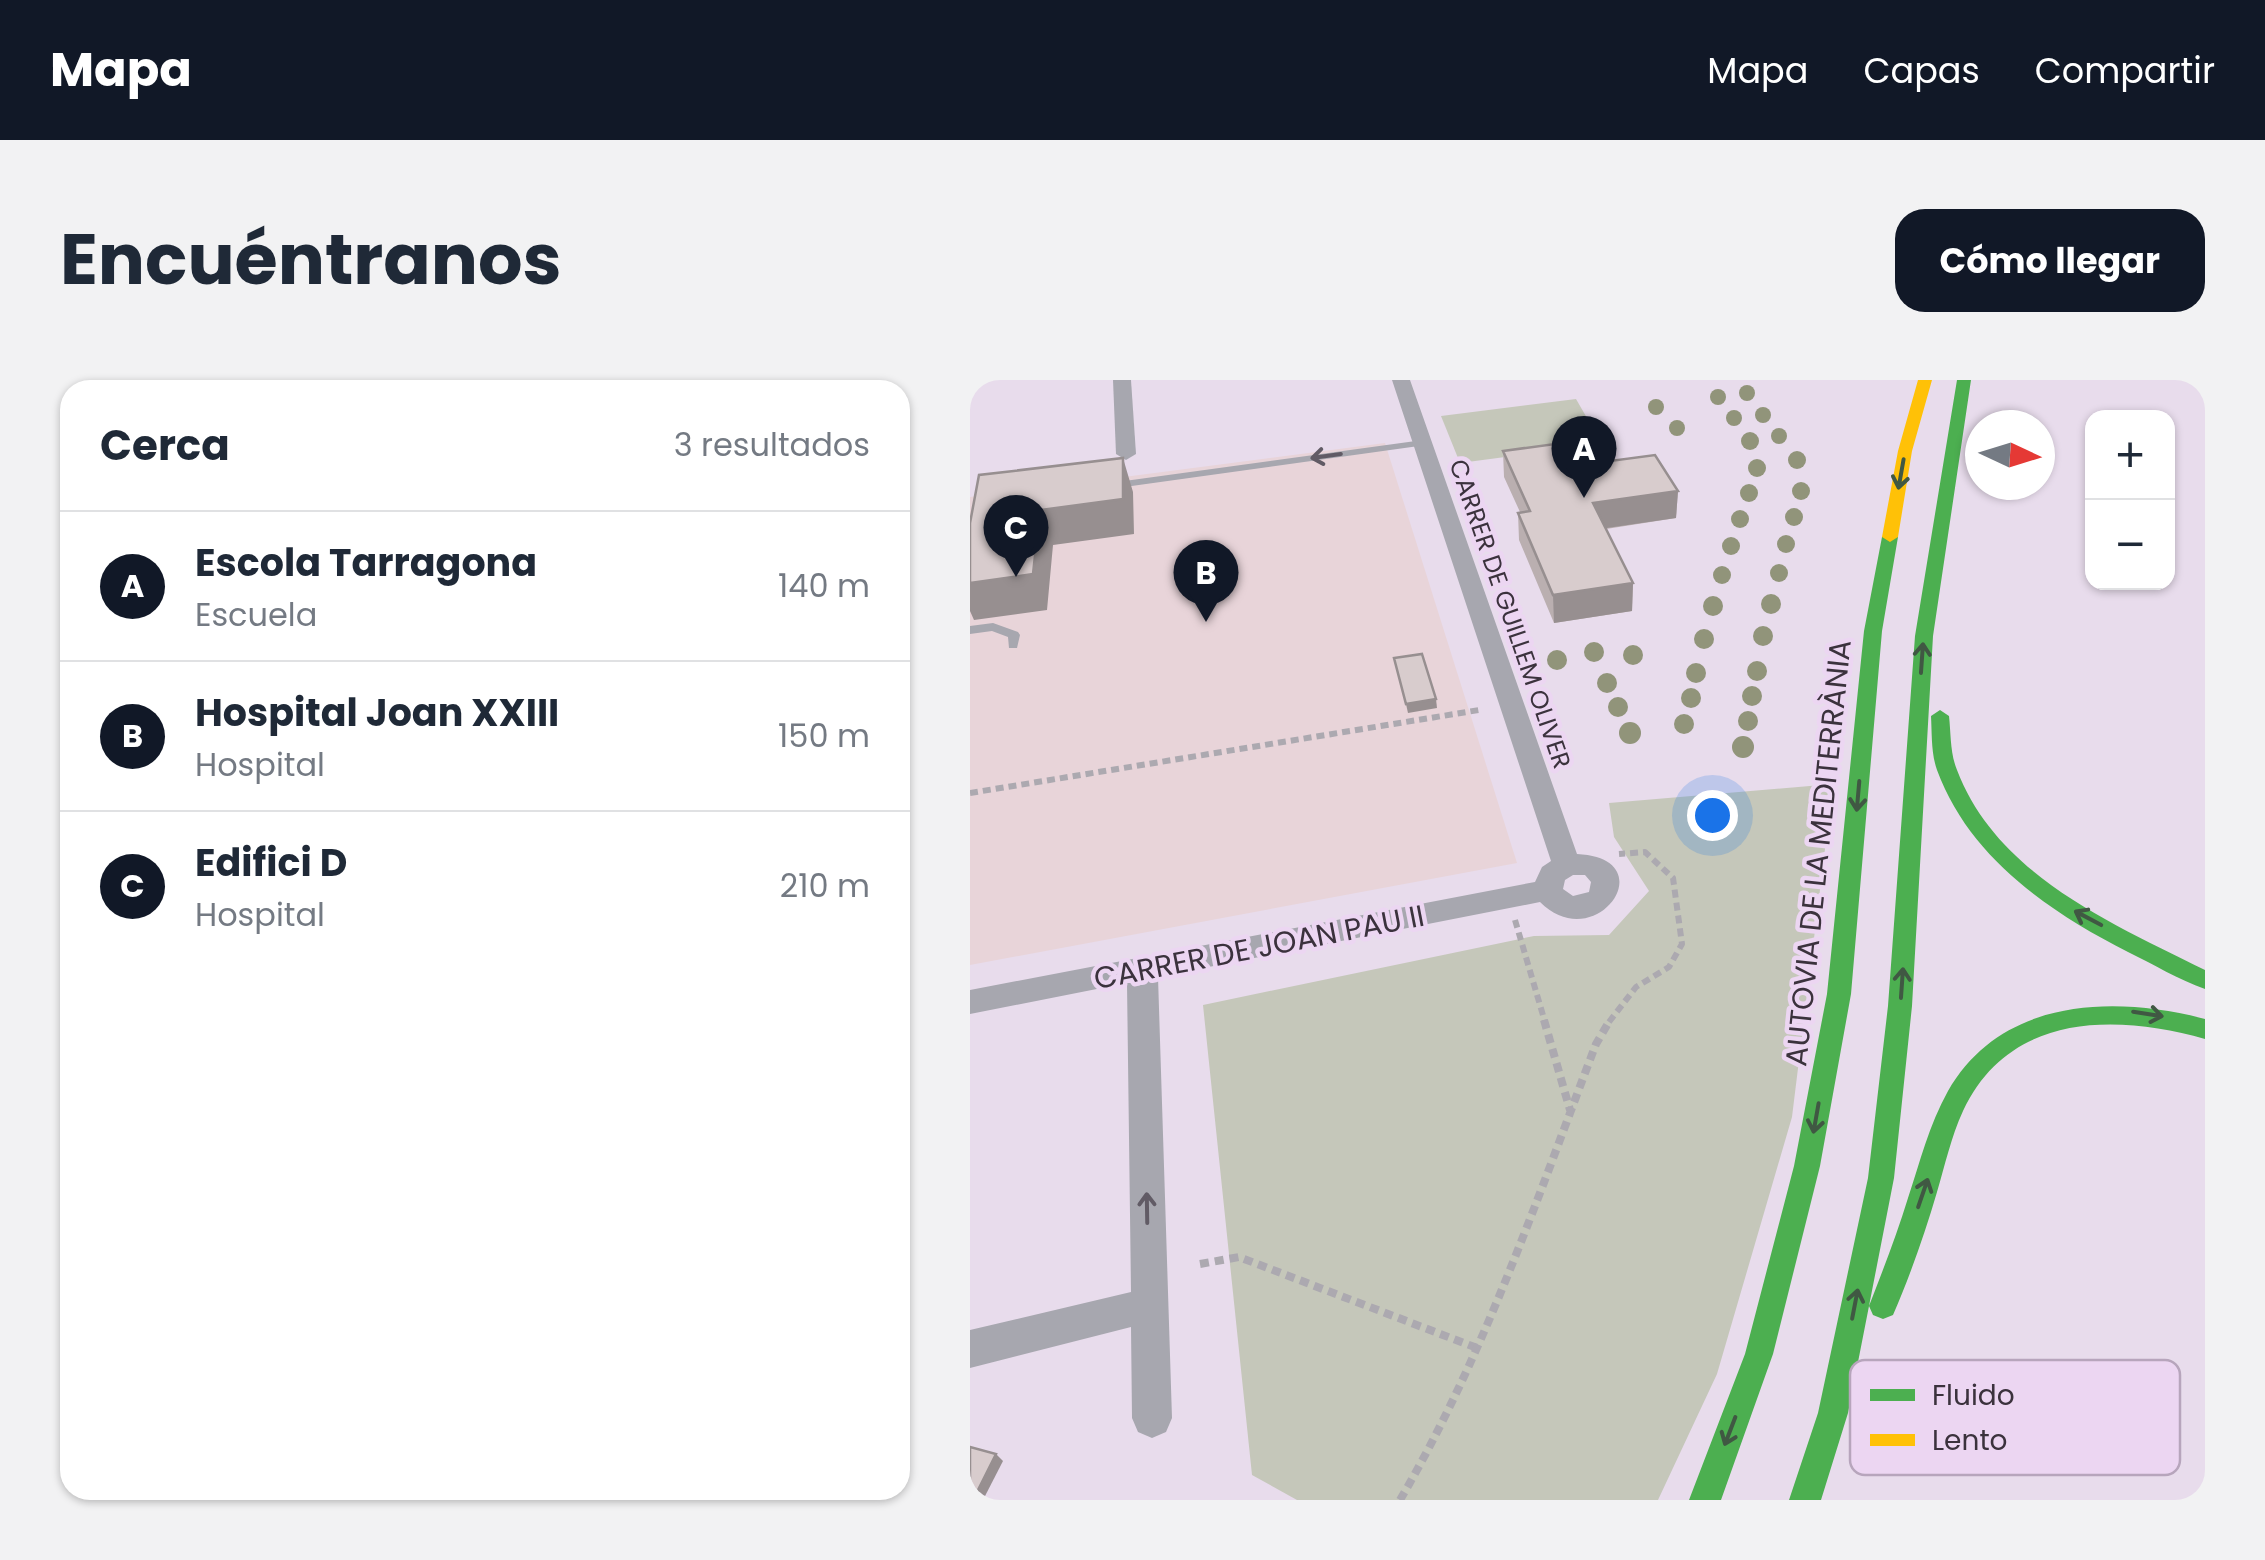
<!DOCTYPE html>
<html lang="es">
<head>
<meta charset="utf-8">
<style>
  body { margin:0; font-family:Poppins,sans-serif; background:#f2f2f3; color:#1f2937 }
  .controls { position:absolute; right:30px; top:30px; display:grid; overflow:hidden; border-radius:20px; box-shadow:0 2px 8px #0004 }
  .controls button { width:90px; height:90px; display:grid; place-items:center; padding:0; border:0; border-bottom:2px solid #e0e1e3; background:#fff; color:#1f2937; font:50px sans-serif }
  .compass { position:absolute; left:995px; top:30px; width:90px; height:90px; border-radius:50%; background:#fff; box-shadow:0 2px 8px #0004; rotate:94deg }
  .you { position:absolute; left:742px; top:435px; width:35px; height:35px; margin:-25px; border:8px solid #fff; border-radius:50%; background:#1a73e8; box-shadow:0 0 0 15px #1a73e833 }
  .badge { display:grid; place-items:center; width:65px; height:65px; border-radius:50%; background:#111827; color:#fff; font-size:32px; font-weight:700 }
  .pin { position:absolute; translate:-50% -82px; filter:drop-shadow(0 2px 5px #0008) }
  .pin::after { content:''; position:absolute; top:52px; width:35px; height:30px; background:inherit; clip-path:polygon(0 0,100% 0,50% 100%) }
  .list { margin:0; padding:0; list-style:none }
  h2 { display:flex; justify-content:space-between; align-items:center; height:130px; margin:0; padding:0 40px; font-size:42px }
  h2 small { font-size:32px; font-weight:400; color:#747a83 }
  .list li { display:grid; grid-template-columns:65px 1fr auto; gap:30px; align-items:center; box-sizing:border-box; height:150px; padding:0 40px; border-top:2px solid #e0e1e3 }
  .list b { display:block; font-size:38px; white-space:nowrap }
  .list p { margin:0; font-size:32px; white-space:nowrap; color:#747a83 }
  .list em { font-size:32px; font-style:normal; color:#747a83 }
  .map { position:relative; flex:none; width:1235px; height:1120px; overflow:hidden; border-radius:30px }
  header { display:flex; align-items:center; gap:60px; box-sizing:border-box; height:140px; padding:0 50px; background:#111827; color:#fff }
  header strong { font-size:48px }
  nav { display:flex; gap:55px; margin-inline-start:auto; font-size:35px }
  .intro { display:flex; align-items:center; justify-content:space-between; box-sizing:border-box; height:240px; padding:0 60px }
  h1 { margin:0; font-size:70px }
  .button { padding:25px 45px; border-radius:30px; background:#111827; color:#fff; font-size:35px; font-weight:700 }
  main { display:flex; gap:60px; padding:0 60px }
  aside { flex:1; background:#fff; border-radius:30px; box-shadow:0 2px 8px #0004 }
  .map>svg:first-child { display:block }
  .medical { fill:#e8d4d9 }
  .green { fill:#c5c7ba }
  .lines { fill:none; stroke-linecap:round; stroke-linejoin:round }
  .path-far1 { stroke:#aca9b0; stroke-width:6; stroke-dasharray:8 5; stroke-linecap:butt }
  .path { stroke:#aca9b0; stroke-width:8; stroke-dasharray:9 6; stroke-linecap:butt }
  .lane { fill:#a7a7af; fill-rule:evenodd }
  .street { fill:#a7a7af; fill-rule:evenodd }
  .fast { fill:#4caf50; fill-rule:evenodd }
  .slow { fill:#ffc107; fill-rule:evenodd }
  .tree { fill:#91947a }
  .wall { fill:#baafb0 }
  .shaded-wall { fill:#978f90 }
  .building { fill:#d8cccd; stroke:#978f90; stroke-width:2.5 }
  .oneway { stroke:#615b65 }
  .oneway2 { stroke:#405843 }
  .labels { text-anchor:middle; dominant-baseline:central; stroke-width:9; stroke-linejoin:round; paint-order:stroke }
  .far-street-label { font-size:25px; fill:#3b323d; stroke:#ecd6f2 }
  .street-label { font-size:30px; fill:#3b323d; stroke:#ecd6f2 }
  .key { fill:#ecd6f2; stroke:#b7a5bc; stroke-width:2.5 }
  .key-label { font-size:28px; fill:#3b323d }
</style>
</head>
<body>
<header>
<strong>Mapa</strong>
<nav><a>Mapa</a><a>Capas</a><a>Compartir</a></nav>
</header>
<div class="intro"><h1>Encuéntranos</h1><a class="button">Cómo llegar</a></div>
<main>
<aside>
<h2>Cerca<small>3 resultados</small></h2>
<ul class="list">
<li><span class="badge">A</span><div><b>Escola Tarragona</b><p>Escuela</p></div><em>140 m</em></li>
<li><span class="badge">B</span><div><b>Hospital Joan XXIII</b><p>Hospital</p></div><em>150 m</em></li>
<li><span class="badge">C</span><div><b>Edifici D</b><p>Hospital</p></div><em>210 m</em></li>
</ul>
</aside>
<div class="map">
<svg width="1235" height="1120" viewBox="0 0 1235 1120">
  <rect width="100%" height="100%" fill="#e8dcec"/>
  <polygon class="medical" points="415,63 547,483 0,585 0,117"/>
  <g class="green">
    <polygon points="606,19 632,64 490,83 471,36"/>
    <polygon points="863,404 822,737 747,994 688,1120 327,1120 282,1095 233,625 564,556 639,555 679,511 644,457 639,423"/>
  </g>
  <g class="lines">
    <g class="path-far1">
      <polyline points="0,413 509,330"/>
      <polyline points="545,540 575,642"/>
      <polyline points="639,642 666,607 699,587 712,564 703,498 675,472 649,474"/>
    </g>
    <g class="path">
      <polyline points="574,640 600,730"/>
      <polyline points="230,884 269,877 507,968"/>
      <path d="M 430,1120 C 514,976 567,819 626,664 L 640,640"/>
    </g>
    <g class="lane">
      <polygon points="453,60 458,63 456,65 140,109 135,106 140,103"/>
      <polygon points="23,243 48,252 50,255 47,268 39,268 38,257 22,251 0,254 0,246"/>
    </g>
    <g class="street">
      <polygon points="143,0 161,0 166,74 156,80 146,74"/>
      <path d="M 422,0 L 440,0 L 607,474 C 696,478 626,578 570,522 L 188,597 L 202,1038 L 196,1052 L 182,1058 L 168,1052 L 162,1038 L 161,947 L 0,988 L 0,950 L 161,912 L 157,603 L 0,634 L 0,610 L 565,502 L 572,487 L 581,481 ZM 603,495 L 615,495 L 621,502 L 619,512 L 603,516 L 593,509 L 595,500 Z"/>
    </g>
    <g class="fast">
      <path d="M 987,0 L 1001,0 L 963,256 L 942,626 L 924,798 L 899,926 C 913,890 927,854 938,818 C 950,782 959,745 978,711 C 1031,618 1143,615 1235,639 L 1235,659 C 1146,634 1039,632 993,731 C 981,757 975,785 967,812 C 955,853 940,896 923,935 L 913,939 L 903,935 L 899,926 L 878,1033 L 851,1120 L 819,1120 L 848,1033 L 898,798 L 918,626 L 945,256 Z"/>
      <polygon points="920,152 928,157 912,251 881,614 850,786 803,974 751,1120 719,1120 775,974 824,786 857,614 894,251 912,157"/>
      <path d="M 970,330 L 979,336 C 981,354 980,373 987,390 C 1027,495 1141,543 1235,590 L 1235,609 C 1209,600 1183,584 1158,572 C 1078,531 999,477 967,390 C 961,373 962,354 961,336 Z"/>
    </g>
    <polygon class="slow" points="948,0 962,0 942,71 928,157 920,162 912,157 928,71"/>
  </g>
  <g class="tree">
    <circle cx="777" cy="13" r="8"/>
    <circle cx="748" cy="17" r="8"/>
    <circle cx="686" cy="27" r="8"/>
    <circle cx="793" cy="35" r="8"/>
    <circle cx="764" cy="38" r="8"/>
    <circle cx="707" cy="48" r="8"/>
    <circle cx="809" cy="56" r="8"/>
    <circle cx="780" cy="61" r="9"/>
    <circle cx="827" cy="80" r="9"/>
    <circle cx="787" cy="88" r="9"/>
    <circle cx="831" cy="111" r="9"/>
    <circle cx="779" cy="113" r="9"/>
    <circle cx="824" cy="137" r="9"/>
    <circle cx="770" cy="139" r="9"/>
    <circle cx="816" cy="164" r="9"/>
    <circle cx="761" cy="166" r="9"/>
    <circle cx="809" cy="193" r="9"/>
    <circle cx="752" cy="195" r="9"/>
    <circle cx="801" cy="224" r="10"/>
    <circle cx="743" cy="226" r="10"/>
    <circle cx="793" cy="256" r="10"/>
    <circle cx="734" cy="259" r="10"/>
    <circle cx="624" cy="272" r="10"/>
    <circle cx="663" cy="275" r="10"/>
    <circle cx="587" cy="280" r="10"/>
    <circle cx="787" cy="291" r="10"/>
    <circle cx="726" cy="293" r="10"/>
    <circle cx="637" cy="303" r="10"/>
    <circle cx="782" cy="316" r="10"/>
    <circle cx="721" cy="318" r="10"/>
    <circle cx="648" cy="327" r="10"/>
    <circle cx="778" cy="341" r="10"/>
    <circle cx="714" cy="344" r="10"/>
    <circle cx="660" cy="353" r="11"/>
    <circle cx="773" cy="367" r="11"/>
  </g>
  <polygon class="wall" points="533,71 708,111 706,138 636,149 663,203 662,231 584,243 549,160 548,133 550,132 534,97"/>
  <g class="shaded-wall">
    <polygon points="153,78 163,112 164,154 83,165 77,230 4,240 0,231 0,203 70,130"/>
    <polygon points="708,111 706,138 623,150 623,123"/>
    <polygon points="663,203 662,231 584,243 583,215"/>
    <polygon points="466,319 467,328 438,333 436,324"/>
    <polygon points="26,1074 33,1081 13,1120 6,1114"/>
  </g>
  <g class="building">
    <polygon points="592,63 603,86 685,75 708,111 623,123 663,203 583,215 548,133 560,131 533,71"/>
    <polygon points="153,78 153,119 70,130 63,194 0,203 0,143 9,95"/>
    <polygon points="452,274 466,319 436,324 424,278"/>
    <polygon points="0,1067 26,1074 6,1114 0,1112"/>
  </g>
  <defs><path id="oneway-shaft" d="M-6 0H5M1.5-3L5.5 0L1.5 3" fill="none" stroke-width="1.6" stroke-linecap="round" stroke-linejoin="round" transform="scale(2.5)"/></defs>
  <g class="oneway">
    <use href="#oneway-shaft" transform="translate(356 76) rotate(172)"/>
    <use href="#oneway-shaft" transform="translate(177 828) rotate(-91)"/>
  </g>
  <g class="oneway2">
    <use href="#oneway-shaft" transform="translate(931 94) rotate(100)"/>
    <use href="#oneway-shaft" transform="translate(952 278) rotate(-86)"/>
    <use href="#oneway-shaft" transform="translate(888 416) rotate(95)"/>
    <use href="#oneway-shaft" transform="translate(1118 538) rotate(-152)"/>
    <use href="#oneway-shaft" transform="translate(932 603) rotate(-86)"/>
    <use href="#oneway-shaft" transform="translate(1178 634) rotate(9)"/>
    <use href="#oneway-shaft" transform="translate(846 738) rotate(100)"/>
    <use href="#oneway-shaft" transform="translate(953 813) rotate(-71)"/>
    <use href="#oneway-shaft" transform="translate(885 924) rotate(-79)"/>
    <use href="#oneway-shaft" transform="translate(760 1051) rotate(111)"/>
  </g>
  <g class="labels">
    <g class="far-street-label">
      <text transform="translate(540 234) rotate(71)">CARRER DE GUILLEM OLIVER</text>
    </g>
    <g class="street-label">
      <text transform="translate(848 473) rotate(-84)">AUTOVIA DE LA MEDITERRÀNIA</text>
      <text transform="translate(289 567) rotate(-11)">CARRER DE JOAN PAU II</text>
    </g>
  </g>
  <rect x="880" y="980" width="330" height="115" rx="15" class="key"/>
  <rect x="900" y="1009" width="45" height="12" fill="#4caf50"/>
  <rect x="900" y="1054" width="45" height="12" fill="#ffc107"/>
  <g class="key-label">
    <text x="962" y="1025">Fluido</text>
    <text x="962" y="1070">Lento</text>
  </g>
</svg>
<div class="controls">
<button>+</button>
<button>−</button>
</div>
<svg class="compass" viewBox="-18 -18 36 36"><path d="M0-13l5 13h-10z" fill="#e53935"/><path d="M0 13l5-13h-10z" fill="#747a83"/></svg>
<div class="you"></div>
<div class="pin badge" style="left:614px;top:118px">A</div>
<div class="pin badge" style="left:236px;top:242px">B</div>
<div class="pin badge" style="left:46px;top:197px">C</div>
</div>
</main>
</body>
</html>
